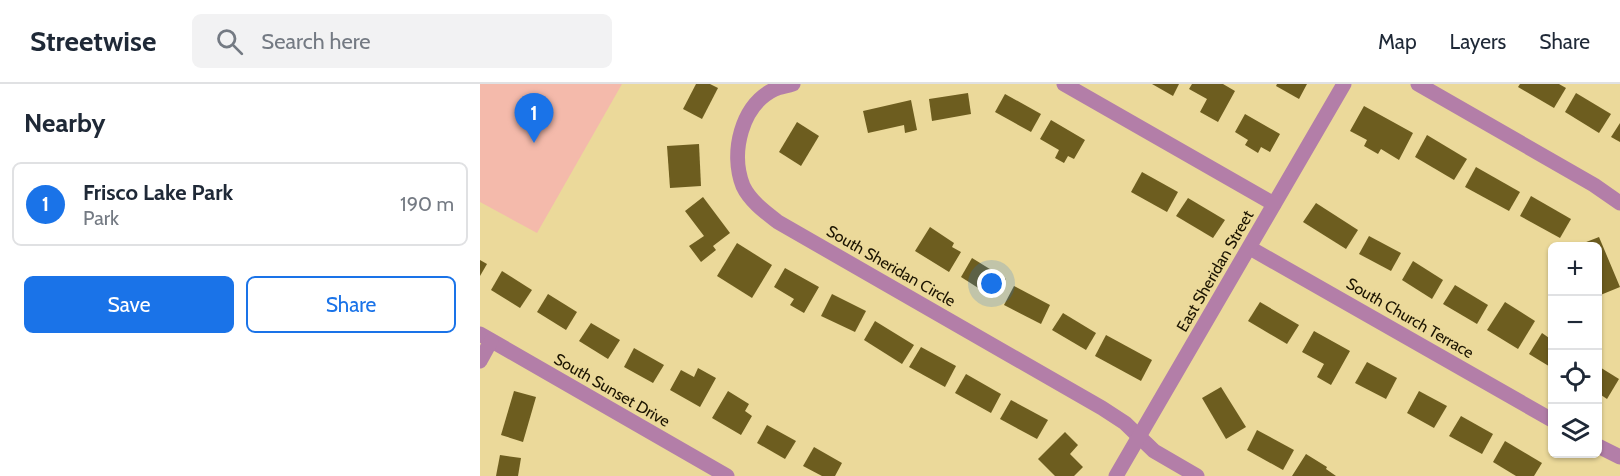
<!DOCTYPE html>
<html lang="en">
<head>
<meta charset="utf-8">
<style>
  body { margin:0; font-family:Cabin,sans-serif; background:#f2f2f3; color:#1f2937 }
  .controls { position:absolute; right:18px; bottom:18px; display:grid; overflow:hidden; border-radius:9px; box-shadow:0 2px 4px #0004 }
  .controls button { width:54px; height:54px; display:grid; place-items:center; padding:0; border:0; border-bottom:2px solid #e0e1e3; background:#fff; color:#1f2937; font:30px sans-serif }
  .you { position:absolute; left:512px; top:200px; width:21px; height:21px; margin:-15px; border:4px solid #fff; border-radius:50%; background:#1a73e8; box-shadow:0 0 0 9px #1a73e833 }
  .badge { display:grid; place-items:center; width:39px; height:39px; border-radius:50%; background:#1a73e8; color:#fff; font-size:20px; font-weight:700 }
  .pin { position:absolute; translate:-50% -50px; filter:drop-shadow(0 2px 3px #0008) }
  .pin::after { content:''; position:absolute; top:32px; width:21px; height:18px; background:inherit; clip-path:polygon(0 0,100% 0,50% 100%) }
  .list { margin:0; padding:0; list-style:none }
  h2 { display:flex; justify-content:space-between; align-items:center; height:78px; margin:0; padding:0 24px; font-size:26px }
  h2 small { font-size:20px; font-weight:400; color:#747a83 }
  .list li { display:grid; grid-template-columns:39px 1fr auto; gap:18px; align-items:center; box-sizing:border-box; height:84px; margin:0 12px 12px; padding:0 12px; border:2px solid #e0e1e3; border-radius:9px }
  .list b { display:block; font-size:22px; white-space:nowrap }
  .list p { margin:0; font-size:20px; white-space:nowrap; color:#747a83 }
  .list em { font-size:20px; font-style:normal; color:#747a83 }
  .actions { display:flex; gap:12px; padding:18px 24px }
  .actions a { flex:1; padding:14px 0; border:2px solid #1a73e8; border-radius:9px; text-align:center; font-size:21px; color:#1a73e8 }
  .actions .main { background:#1a73e8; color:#fff }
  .icon { flex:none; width:33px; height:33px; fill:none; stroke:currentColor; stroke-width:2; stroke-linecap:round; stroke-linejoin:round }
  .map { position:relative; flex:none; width:1140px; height:392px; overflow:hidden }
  header { display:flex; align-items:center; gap:36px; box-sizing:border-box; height:84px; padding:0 30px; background:#fff; border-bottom:2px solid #e0e1e3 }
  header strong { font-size:28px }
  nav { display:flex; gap:33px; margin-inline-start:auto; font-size:21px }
  .search { width:420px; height:54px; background:#f2f2f3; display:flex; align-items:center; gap:15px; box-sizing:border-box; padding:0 21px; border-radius:9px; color:#747a83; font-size:22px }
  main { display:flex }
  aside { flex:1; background:#fff }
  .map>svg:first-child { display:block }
  .green { fill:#f4baab }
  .building { fill:#6d5d1f }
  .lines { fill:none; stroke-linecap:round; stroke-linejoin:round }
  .minor { stroke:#b37ea8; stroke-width:15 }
  .labels { text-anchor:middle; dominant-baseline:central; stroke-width:6; stroke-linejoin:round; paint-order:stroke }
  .street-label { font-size:16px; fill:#1b1400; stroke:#ebd99a }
</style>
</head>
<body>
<header>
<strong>Streetwise</strong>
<div class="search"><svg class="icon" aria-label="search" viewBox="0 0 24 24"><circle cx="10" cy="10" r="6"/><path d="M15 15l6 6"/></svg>Search here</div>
<nav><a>Map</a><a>Layers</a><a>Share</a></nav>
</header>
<main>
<aside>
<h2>Nearby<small></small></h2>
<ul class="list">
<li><span class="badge">1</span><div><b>Frisco Lake Park</b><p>Park</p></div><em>190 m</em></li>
</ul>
<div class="actions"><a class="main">Save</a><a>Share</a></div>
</aside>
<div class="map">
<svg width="1140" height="392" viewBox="0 0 1140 392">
  <rect width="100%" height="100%" fill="#ebd99a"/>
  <polygon class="green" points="0,0 142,0 57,149 0,118"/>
  <g class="building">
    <polygon points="216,0 230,0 238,4 222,35 203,25"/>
    <polygon points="672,0 699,0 693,12"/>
    <polygon points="712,0 743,0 755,7 738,38 720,28 727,15 709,5"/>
    <polygon points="797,0 827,0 819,15 796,2"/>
    <polygon points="1040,0 1079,0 1086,4 1074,24 1038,3"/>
    <polygon points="488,9 491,30 452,37 449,15"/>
    <polygon points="1096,9 1131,30 1119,49 1085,28"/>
    <polygon points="525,10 561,30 551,48 515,28"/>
    <polygon points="431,16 437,46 425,49 424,41 388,49 383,27"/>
    <polygon points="884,22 933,49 919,76 901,65 898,70 884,62 887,56 870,47"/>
    <polygon points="765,30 800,50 790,68 781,63 778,69 765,61 768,56 755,48"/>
    <polygon points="571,36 605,56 594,75 588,72 584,79 575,74 579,66 560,55"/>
    <polygon points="317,38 339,52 321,82 299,68"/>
    <polygon points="1140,39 1140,58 1131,53"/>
    <polygon points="947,51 987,75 974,96 935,73"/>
    <polygon points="219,60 221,102 190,104 187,62"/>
    <polygon points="996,83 1040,108 1029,127 985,103"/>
    <polygon points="662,88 698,108 687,128 651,108"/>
    <polygon points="1051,112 1091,135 1080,154 1040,132"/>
    <polygon points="223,113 250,149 233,162 236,166 221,178 209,162 224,152 205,127"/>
    <polygon points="708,114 745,136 733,154 696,132"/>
    <polygon points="836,119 878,146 866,165 823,138"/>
    <polygon points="450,143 474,159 472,163 481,168 469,188 435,167"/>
    <polygon points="889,152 921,169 911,187 879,170"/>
    <polygon points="1119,153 1140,203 1118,212 1118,162 1096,162"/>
    <polygon points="257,159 292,181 272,214 237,192"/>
    <polygon points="492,174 526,195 514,214 481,193"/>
    <polygon points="0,176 7,180 0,192"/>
    <polygon points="933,177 963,196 952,215 922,196"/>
    <polygon points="305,184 339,203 324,229 310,221 314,215 294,203"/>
    <polygon points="22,187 52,206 40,224 11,206"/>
    <polygon points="975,201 1008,221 997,240 963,220"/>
    <polygon points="534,202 570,221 561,240 524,221"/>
    <polygon points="68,210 97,228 86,246 57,228"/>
    <polygon points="352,210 386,227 375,248 341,232"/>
    <polygon points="780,218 819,241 807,260 768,237"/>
    <polygon points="1025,218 1055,237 1038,265 1007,246"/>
    <polygon points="583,229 616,249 606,266 572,246"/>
    <polygon points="395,237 434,261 422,280 384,256"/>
    <polygon points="111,239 140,256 128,275 99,257"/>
    <polygon points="834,247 870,267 851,301 837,293 844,280 822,268"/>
    <polygon points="1062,249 1072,256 1072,284 1049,270"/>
    <polygon points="626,251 672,276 661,297 615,272"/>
    <polygon points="441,263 476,282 465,303 429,283"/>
    <polygon points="154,264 184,281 173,299 144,283"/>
    <polygon points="887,278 917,294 906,315 875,299"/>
    <polygon points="1118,282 1139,295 1127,315 1118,309"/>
    <polygon points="218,284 236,294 220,323 190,306 201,286 214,293"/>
    <polygon points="486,290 521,310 511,329 475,309"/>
    <polygon points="741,303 766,343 746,355 722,314"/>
    <polygon points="34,307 56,313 43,358 21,351"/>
    <polygon points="248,307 269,320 265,327 272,332 261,351 232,334"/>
    <polygon points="939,307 967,322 954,344 927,329"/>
    <polygon points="531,316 568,336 557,355 520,335"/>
    <polygon points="981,332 1013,350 1002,370 969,352"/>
    <polygon points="287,341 316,357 305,375 277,359"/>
    <polygon points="777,346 814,366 803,386 767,366"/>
    <polygon points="585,348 598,361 590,370 603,383 594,392 575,392 558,375"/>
    <polygon points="1025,357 1062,379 1054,392 1036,392 1013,378"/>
    <polygon points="334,363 362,379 355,392 342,392 323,382"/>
    <polygon points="826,370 847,383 846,385 856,392 812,392"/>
    <polygon points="20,371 41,374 38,392 16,392"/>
  </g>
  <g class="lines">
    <g class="minor">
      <path d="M 313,0 C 307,2 300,3 295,5 C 261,21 250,69 263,102 C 270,117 285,128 298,138 L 622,324 L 645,339 L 674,367 L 717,392"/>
      <polyline points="584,0 794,120"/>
      <polyline points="938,0 1114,101 1140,119"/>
      <polyline points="770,164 1072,336"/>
      <polyline points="0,250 247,392"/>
      <polyline points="0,277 11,257"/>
      <polyline points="1118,362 1140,373"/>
      <polyline points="636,392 864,0"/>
    </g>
  </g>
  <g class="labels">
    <g class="street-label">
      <text transform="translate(411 182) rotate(30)">South Sheridan Circle</text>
      <text transform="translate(735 187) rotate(-60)">East Sheridan Street</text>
      <text transform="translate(930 234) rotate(30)">South Church Terrace</text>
      <text transform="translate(132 306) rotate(30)">South Sunset Drive</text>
    </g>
  </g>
</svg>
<div class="controls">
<button>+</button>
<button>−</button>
<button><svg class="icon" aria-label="locate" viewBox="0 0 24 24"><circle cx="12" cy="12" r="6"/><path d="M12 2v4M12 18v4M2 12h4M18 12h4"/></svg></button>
<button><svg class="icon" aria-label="layers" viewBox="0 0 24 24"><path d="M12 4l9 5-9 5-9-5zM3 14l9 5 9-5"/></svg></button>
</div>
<div class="you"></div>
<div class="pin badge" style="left:54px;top:59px">1</div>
</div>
</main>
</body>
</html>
